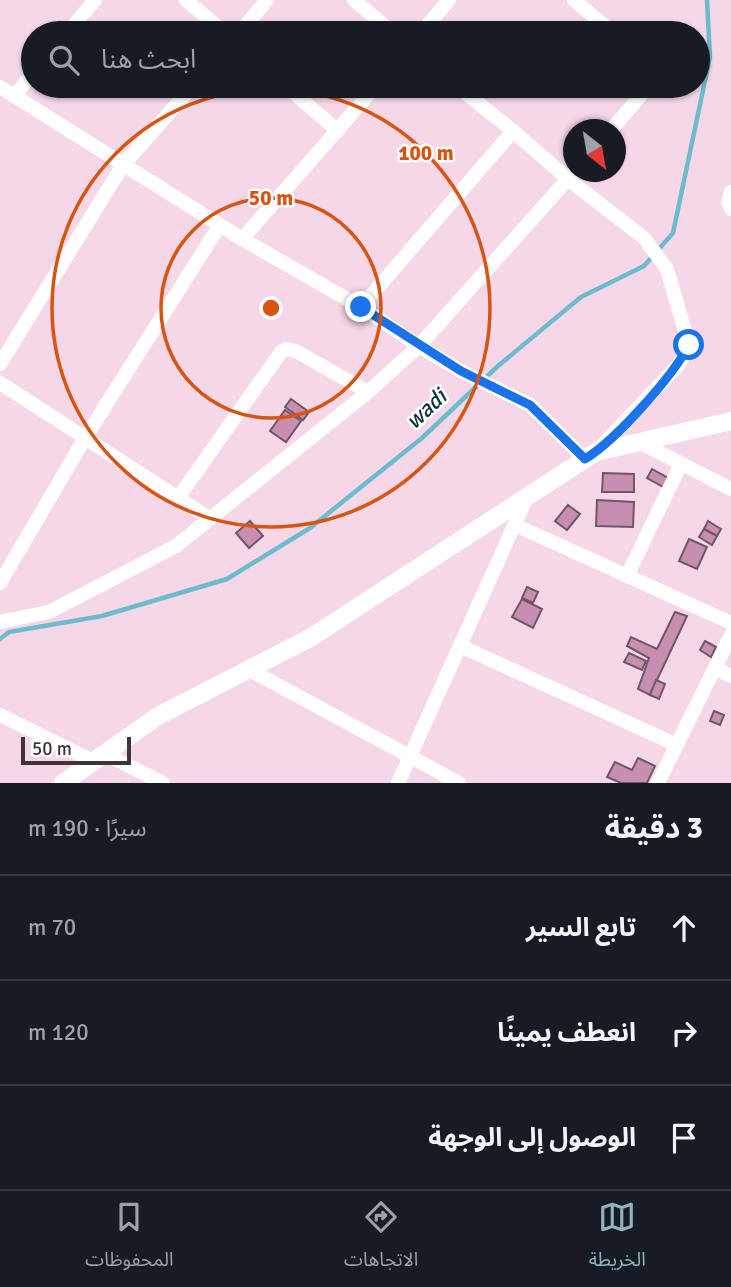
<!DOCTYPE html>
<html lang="ar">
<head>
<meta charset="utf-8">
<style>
  body { margin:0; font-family:Signika,"Noto Sans Arabic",sans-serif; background:#20242c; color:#f1f3f6; direction:rtl }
  .compass { position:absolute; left:563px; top:119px; width:63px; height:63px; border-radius:50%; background:#171b24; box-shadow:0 2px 5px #0004; rotate:149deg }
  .scale { position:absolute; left:21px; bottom:18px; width:110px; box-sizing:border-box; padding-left:7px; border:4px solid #40343b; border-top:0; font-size:19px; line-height:24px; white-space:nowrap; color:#40343b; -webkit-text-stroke:5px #fff; paint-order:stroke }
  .stop { position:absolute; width:21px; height:21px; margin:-16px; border:5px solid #1a73e8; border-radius:50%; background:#fff }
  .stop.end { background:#1a73e8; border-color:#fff; box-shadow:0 2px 7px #0008 }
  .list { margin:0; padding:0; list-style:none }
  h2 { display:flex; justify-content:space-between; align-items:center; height:91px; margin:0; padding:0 28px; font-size:30px }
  h2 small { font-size:23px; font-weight:400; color:#9ea1a6 }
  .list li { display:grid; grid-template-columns:46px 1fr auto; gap:21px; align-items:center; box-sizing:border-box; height:105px; padding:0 28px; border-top:2px solid #363941 }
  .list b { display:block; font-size:26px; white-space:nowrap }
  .list em { font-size:23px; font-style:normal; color:#9ea1a6 }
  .icon { flex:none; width:38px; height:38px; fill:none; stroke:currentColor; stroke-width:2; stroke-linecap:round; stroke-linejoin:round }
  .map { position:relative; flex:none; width:731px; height:783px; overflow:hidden; direction:ltr }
  .search { position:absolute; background:#171b24; box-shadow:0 2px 5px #0004; left:21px; right:21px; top:21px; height:77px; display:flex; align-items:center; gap:18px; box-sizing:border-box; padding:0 24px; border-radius:38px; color:#9ea1a6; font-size:26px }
  .sheet { height:406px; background:#171b24 }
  nav { display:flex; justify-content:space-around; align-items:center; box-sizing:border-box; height:98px; border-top:2px solid #363941; background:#171b24; font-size:19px; color:#9ea1a6 }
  nav a { display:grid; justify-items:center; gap:4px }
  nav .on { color:#92b3bc }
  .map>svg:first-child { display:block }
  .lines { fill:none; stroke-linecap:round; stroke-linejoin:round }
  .stream { stroke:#6cbbcf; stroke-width:4.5 }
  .building { fill:#c78eb0; stroke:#705766; stroke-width:2 }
  .minor { stroke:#fff; stroke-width:14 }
  .tertiary { stroke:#fff; stroke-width:18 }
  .route { stroke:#1a73e8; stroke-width:9 }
  .ring { fill:none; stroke:#d75511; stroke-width:3.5 }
  .labels { text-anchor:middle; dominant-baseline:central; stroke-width:5; stroke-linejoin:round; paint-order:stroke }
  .water-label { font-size:23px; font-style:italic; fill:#0e343d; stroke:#fff }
  .centre { fill:#d75511; stroke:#fff; stroke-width:3.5 }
  .ring-label { font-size:21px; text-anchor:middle; font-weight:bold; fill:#d75511; stroke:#fff; stroke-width:5; stroke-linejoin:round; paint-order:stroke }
</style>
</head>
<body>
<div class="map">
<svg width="731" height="783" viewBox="0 0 731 783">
  <rect width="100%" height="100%" fill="#f5d7e8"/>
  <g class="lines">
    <polyline class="stream" points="0,639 9,632 102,616 227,579 310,528 422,438 498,366 581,297 644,266 673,233 710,57 707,0"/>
  </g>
  <g class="building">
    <polygon points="291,399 309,412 303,420 285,407"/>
    <polygon points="285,410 301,421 286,442 270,431"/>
    <polygon points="652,469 670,479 665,488 647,478"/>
    <polygon points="603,473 634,474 634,492 602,492"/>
    <polygon points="597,500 634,502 633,527 596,526"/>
    <polygon points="568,505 580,514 567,530 555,521"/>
    <polygon points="250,521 263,536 249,548 236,533"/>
    <polygon points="708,521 721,529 717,536 704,529"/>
    <polygon points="704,529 717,536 712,545 699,537"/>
    <polygon points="689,539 707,547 697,569 679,561"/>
    <polygon points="527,587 538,592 533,603 522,598"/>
    <polygon points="522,599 542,609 533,628 512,617"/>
    <polygon points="675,612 687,616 650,695 638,689 649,658 627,646 631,637 657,649"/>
    <polygon points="705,641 716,647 711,657 700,650"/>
    <polygon points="629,653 646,661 642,670 624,662"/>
    <polygon points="656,680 665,684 659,699 650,695"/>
    <polygon points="714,711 724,715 720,725 710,721"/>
    <polygon points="638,758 655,766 647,783 621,783 607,777 615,762 632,770"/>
  </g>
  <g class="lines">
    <g class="minor">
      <polyline points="186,0 225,33"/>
      <polyline points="354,0 393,33"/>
      <polyline points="574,0 613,33"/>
      <polyline points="67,33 95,0"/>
      <polyline points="239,33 267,0"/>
      <polyline points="421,33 449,0"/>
      <polyline points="286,86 338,131"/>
      <polyline points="457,86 513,131 568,179 644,238 667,269 689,345 680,363 596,452"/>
      <polyline points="0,87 242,239 361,307 419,346 461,371 530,405 585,459"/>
      <polyline points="14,96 33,73"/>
      <polyline points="611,130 649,86"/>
      <polyline points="731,192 728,202 731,209"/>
      <polyline points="242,239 376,86"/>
      <polyline points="361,307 513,131"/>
      <polyline points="0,364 123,165 193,86"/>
      <polyline points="0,383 209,518"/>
      <polyline points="639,442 731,489"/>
      <polyline points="178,498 281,352 286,349 296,351 368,392"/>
      <polyline points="515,525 731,623"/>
      <polyline points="627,576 681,464"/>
      <polyline points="0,583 85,438 220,225"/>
      <polyline points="0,622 49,612 176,546 368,392 419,346 574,172"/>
      <polyline points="460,646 677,745"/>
      <polyline points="715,668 731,676"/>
      <polyline points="248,669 459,783"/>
      <polyline points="0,715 93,761"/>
      <polyline points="105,754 163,783"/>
      <polyline points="398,783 527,497"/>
      <polyline points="658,783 731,635"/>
    </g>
    <polyline class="tertiary" points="63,783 158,716 310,638 596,452 731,421"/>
  </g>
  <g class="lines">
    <path class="route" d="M 361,307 L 461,371 L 530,405 L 585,459 C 616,440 672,377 689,345"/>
  </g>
  <g class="ring">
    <circle cx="271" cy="308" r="110"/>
    <circle cx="271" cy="308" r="219"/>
  </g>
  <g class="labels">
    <g class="water-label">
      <text transform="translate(426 409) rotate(-43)">wadi</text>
    </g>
  </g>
  <circle cx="271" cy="308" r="10" class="centre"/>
  <g class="ring-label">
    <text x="426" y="160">100 m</text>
    <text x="271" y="205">50 m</text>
  </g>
</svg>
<svg class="compass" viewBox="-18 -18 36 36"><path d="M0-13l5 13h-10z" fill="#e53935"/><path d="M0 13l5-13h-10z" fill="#9ea1a6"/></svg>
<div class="scale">50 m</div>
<div class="stop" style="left:689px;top:345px"></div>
<div class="stop end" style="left:361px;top:307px"></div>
<div class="search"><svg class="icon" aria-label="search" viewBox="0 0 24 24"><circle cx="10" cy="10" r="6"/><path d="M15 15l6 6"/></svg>ابحث هنا</div>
</div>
<section class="sheet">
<h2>3 دقيقة<small>سيرًا · 190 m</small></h2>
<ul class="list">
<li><svg class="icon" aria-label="ahead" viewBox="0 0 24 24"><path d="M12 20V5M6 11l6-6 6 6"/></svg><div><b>تابع السير</b></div><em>70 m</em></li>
<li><svg class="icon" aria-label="right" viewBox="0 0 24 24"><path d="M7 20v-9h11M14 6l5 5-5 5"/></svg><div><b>انعطف يمينًا</b></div><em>120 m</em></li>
<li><svg class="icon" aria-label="arrive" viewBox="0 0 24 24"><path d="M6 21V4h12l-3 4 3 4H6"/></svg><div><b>الوصول إلى الوجهة</b></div></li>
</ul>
</section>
<nav>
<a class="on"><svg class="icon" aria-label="map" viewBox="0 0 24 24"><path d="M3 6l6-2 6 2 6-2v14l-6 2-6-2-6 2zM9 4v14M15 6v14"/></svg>الخريطة</a>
<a><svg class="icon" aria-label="directions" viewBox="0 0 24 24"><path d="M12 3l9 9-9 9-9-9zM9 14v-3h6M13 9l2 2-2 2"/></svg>الاتجاهات</a>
<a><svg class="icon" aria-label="saved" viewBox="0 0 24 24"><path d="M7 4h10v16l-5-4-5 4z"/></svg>المحفوظات</a>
</nav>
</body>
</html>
